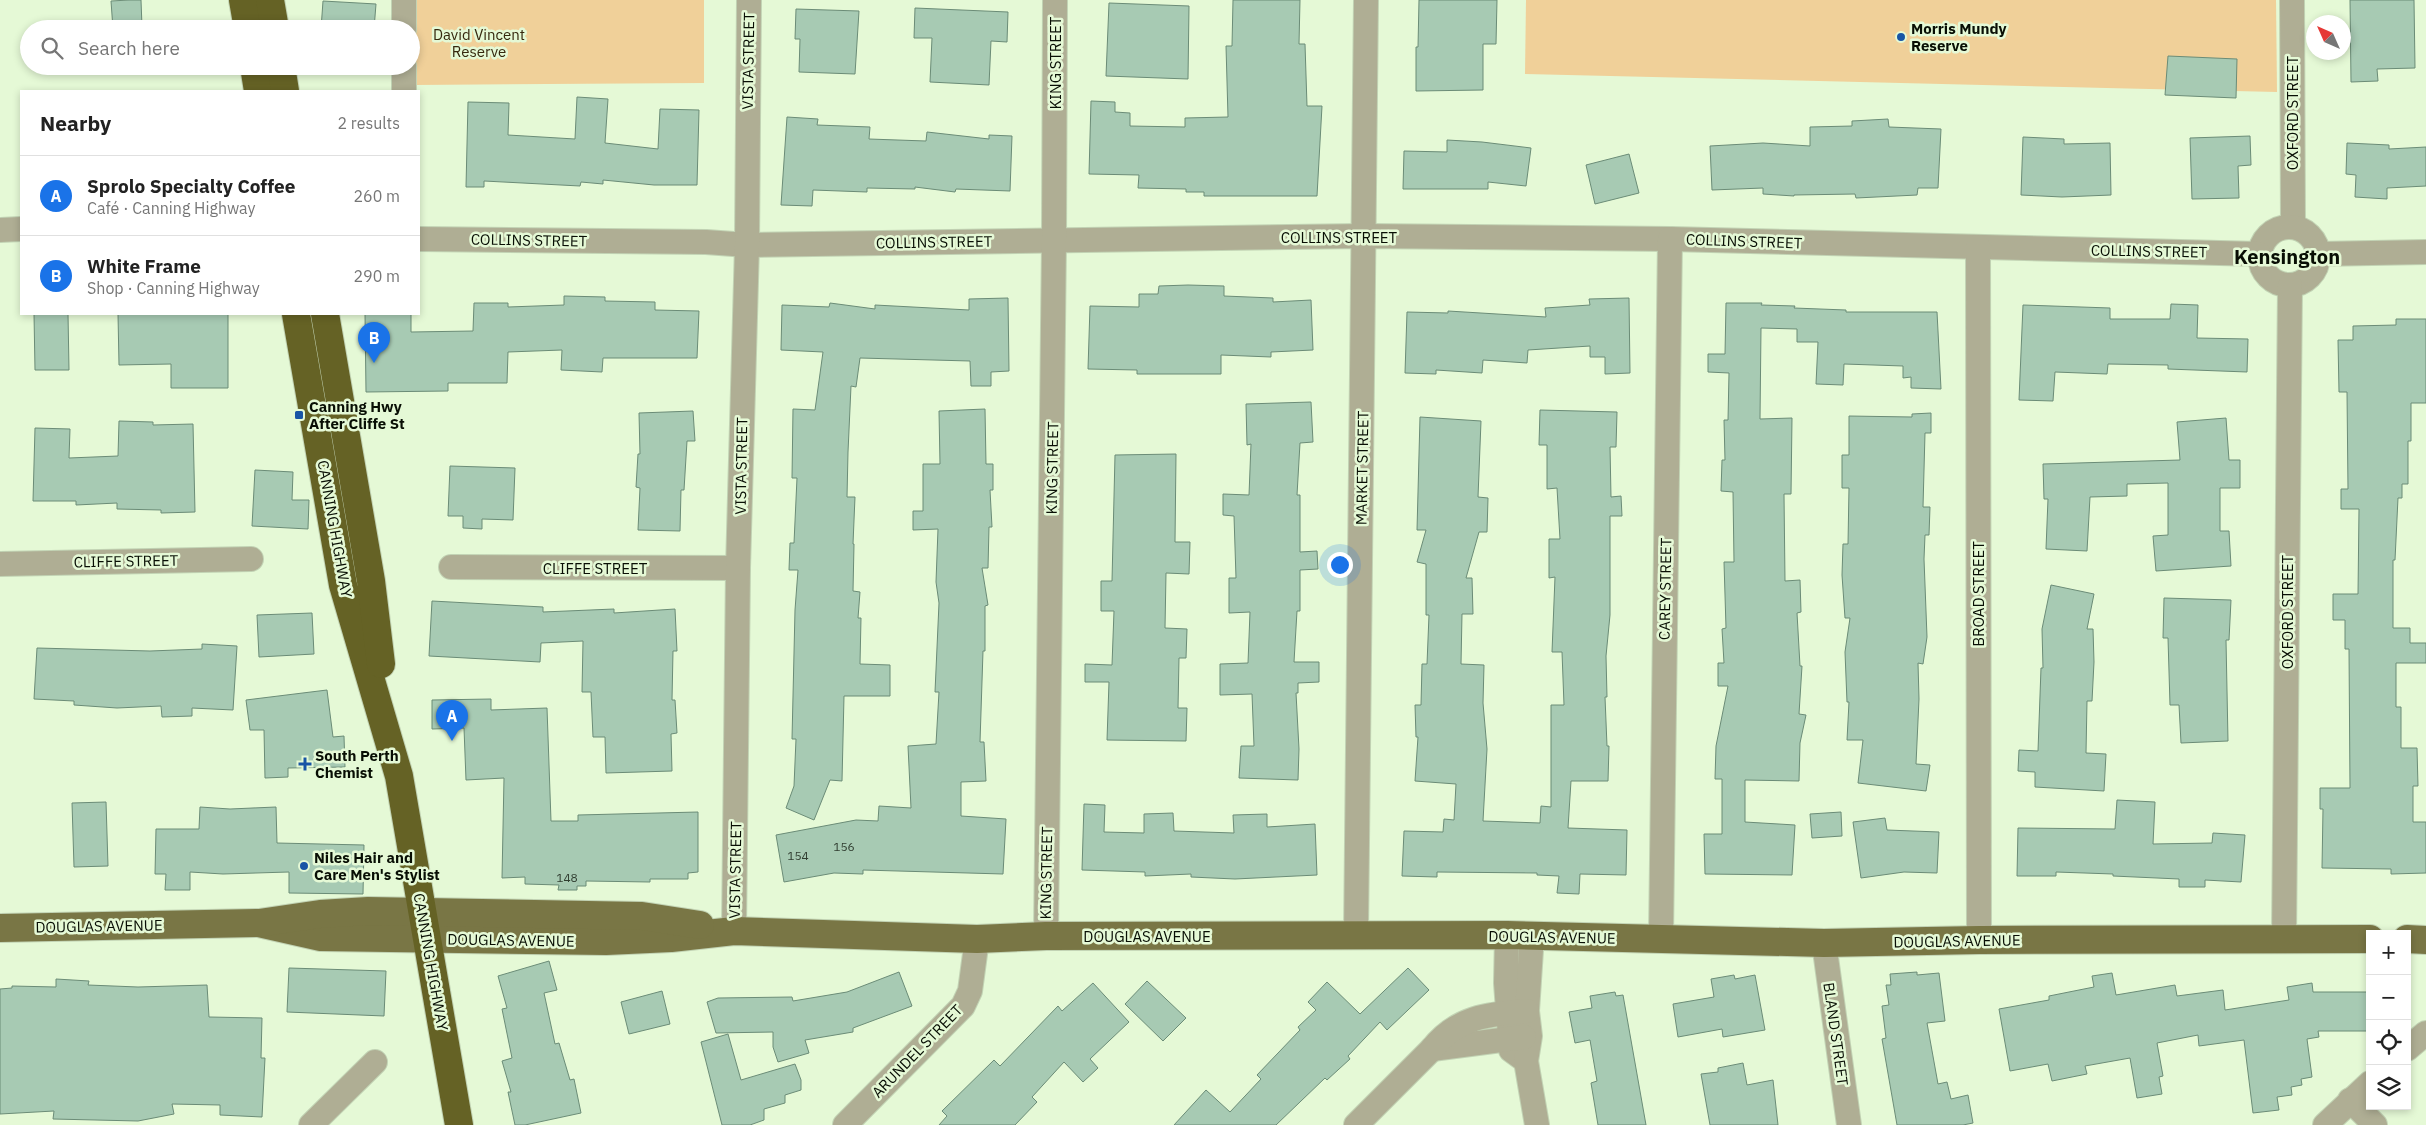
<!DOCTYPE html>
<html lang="en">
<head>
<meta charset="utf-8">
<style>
  body { margin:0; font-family:"IBM Plex Sans",sans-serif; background:#f6f6f6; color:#222 }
  .controls { position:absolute; right:15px; bottom:15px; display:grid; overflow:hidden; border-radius:0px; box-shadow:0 2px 8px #0003 }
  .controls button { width:45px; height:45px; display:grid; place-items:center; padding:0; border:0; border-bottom:1px solid #e0e0e0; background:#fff; color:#222; font:25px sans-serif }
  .compass { position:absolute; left:2306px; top:15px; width:45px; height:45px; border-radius:50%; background:#fff; box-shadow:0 2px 8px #0003; rotate:315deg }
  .you { position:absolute; left:1339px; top:564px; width:18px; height:18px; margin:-12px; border:4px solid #fff; border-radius:50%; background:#1a73e8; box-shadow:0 0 0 8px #1a73e833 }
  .badge { display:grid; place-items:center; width:32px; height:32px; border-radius:50%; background:#1a73e8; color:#fff; font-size:16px; font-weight:700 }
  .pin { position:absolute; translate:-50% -41px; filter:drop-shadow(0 1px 2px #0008) }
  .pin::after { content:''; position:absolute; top:26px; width:18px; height:15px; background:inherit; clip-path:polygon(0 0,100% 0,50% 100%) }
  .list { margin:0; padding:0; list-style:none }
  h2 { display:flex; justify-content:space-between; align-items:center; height:65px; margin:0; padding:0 20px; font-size:21px }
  h2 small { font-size:16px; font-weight:400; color:#767676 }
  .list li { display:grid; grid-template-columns:32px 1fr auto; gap:15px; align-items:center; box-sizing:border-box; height:80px; padding:0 20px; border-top:1px solid #e0e0e0 }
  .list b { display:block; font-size:19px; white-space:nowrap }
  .list p { margin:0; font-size:16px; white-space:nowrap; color:#767676 }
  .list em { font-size:16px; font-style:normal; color:#767676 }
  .icon { flex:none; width:28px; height:28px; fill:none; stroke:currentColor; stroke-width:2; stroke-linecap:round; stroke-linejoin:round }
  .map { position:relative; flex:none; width:2426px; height:1125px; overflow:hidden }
  .search { position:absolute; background:#fff; box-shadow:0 2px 8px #0003; left:20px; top:20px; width:400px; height:55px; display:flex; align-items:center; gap:12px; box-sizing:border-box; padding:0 18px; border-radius:28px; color:#767676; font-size:19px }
  .panel { position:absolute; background:#fff; box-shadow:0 2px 8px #0003; left:20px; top:90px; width:400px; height:225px; border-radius:0px }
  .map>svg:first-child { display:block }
  .green { fill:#f0d099 }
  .building { fill:#a7cab3; stroke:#6b8c77 }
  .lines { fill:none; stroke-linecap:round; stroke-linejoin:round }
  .minor-casing { stroke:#c2d3b4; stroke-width:26 }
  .major-casing { stroke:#c2d3b4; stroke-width:30 }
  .highway-casing { stroke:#c2d3b4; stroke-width:30 }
  .minor { stroke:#afae94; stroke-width:24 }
  .major { stroke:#797645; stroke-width:28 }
  .highway { stroke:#656225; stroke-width:28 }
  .poi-dot { fill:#1854a5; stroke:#e5f9d6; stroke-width:2 }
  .labels { text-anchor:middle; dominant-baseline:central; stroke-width:5; stroke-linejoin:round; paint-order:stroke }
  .number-label { font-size:12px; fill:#303d30 }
  .poi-label { font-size:15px; font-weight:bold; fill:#080e04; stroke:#e5f9d6; text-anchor:start }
  .park-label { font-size:15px; fill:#36280e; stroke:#e5f9d6 }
  .street-label { font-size:15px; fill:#080e04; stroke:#e5f9d6 }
  .district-label { font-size:20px; font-weight:bold; fill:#080e04; stroke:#e5f9d6 }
</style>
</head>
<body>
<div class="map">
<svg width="2426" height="1125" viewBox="0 0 2426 1125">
  <rect width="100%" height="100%" fill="#e5f9d6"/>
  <g class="green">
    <polygon points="414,0 704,0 704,83 414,85"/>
    <polygon points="1526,0 2276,0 2277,92 1525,74"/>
  </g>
  <g class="building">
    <polygon points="129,0 141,0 142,27 113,29 111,1"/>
    <polygon points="1233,0 1300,0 1299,44 1305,44 1307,106 1322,106 1317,196 1204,196 1204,192 1186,192 1186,189 1138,188 1139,175 1089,174 1091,101 1115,102 1115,112 1130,113 1130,126 1185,127 1185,118 1228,117 1226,46 1232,46"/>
    <polygon points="1419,0 1497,0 1496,44 1483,44 1483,90 1416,91 1416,47 1418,47"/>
    <polygon points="2350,0 2414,0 2415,68 2377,69 2378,81 2351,82"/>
    <polygon points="323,1 376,4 374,29 321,29"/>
    <polygon points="1109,3 1189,6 1188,79 1106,76"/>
    <polygon points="915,8 1008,12 1007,42 991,41 989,85 930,82 932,38 914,38"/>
    <polygon points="796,9 859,11 855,74 799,72 800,39 795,39"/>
    <polygon points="2168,56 2237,59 2236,98 2165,95"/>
    <polygon points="577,97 608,99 605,143 658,149 660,109 699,110 697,185 654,185 603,180 603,184 581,182 580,186 484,181 484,187 466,187 468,102 509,103 508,135 575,139"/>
    <polygon points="787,117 818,119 817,125 870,127 869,139 926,141 927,132 989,139 989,135 1012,136 1010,191 956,189 955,192 915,187 915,189 867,188 867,192 813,190 812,206 781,205"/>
    <polygon points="1888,119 1889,127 1941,129 1938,188 1918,188 1917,195 1856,198 1855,194 1794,195 1794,196 1763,194 1763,188 1712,190 1710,146 1763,143 1810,146 1810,127 1852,126 1852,121"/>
    <polygon points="2250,136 2251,165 2238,166 2239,198 2192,199 2190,138"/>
    <polygon points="2023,137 2064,139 2064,144 2110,143 2111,195 2062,197 2021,195"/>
    <polygon points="1447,140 1482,142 1531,148 1526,186 1488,182 1488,189 1403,189 1404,151 1447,152"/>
    <polygon points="2347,143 2389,145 2389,149 2426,147 2426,186 2387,188 2387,199 2355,197 2356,175 2346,174"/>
    <polygon points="1629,154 1639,193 1595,204 1586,165"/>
    <polygon points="1188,285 1224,286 1224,296 1273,298 1273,302 1311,300 1313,350 1271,352 1271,357 1221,355 1221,374 1137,374 1137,370 1088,369 1090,306 1139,307 1139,294 1158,294 1159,286"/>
    <polygon points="564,296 605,297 605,301 655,302 655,310 699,311 697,358 603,358 602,372 561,370 562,350 508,352 507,383 448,383 448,391 366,392 365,314 411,314 411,332 473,331 474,303 508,303 508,307 564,305"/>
    <polygon points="1008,298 1009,371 991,372 991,386 971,386 970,361 860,358 856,387 851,386 848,452 847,497 855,497 853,544 854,544 853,591 860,592 858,618 861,618 860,664 890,665 890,696 844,696 842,781 830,780 814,820 786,808 794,786 796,739 792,739 795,610 798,570 789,570 790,543 794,543 797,478 792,478 793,409 815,410 823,352 781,350 782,305 829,307 830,303 875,309 875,305 969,310 969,299"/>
    <polygon points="1629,298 1630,373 1605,374 1605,357 1590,357 1590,346 1528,350 1527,363 1483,360 1482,373 1436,370 1436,374 1405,373 1407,312 1448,313 1448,311 1546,317 1545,308 1590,305 1589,299"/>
    <polygon points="1726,303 1762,303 1761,305 1795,306 1794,308 1846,310 1846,312 1937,312 1941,389 1911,388 1911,377 1903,378 1903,366 1844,364 1843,385 1816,384 1818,342 1797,342 1797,329 1761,328 1760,419 1792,418 1791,494 1784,494 1785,581 1800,580 1801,612 1797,613 1800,666 1802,666 1799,714 1806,715 1800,743 1799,781 1745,780 1745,822 1795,825 1792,875 1705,874 1704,834 1722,834 1722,779 1715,779 1716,746 1728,686 1718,686 1718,663 1724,663 1722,629 1726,628 1724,562 1734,562 1733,492 1721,491 1722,460 1725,460 1724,420 1728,420 1729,373 1708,372 1708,354 1725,354"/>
    <polygon points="2171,304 2198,305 2197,338 2248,339 2247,372 2168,369 2168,365 2108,364 2107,374 2055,372 2053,401 2019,400 2023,305 2110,308 2110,319 2170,319"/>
    <polygon points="34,314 68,314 69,370 35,370"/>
    <polygon points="118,314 228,314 228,388 171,388 171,364 119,365"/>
    <polygon points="2396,319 2426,319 2426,403 2411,403 2411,441 2408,441 2408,484 2402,484 2402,498 2398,498 2395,560 2393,560 2393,628 2410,628 2410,643 2426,643 2426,663 2396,663 2396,707 2401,707 2401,748 2417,748 2418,786 2413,786 2413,822 2426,822 2426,873 2391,874 2391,869 2322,868 2323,809 2320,809 2320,788 2350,788 2349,649 2345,649 2345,620 2333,620 2333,594 2358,594 2359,509 2341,509 2341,489 2348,489 2347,392 2339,392 2338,340 2353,340 2353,326 2396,325"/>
    <polygon points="1311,402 1313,442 1300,443 1297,495 1300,495 1300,552 1317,551 1318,569 1300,570 1300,611 1297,611 1294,662 1319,662 1319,682 1298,683 1298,693 1296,693 1299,749 1298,780 1239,778 1241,746 1254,746 1252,694 1220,695 1220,664 1248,663 1250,612 1229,613 1229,578 1236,578 1234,516 1223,515 1223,494 1249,495 1251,444 1247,445 1246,404"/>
    <polygon points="985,409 986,464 993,464 993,490 990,490 992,527 989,527 988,568 982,568 988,605 985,606 985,651 983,651 980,742 984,742 986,781 961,782 961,816 1006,819 1003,874 863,870 863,874 834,873 784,882 776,835 856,820 878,821 879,806 911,808 908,746 936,744 939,692 935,692 939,603 936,582 938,529 913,530 913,511 923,511 923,464 940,464 939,411"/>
    <polygon points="1540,410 1617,412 1616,447 1610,447 1611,497 1621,496 1622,516 1610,516 1610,615 1606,656 1607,697 1605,697 1607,746 1609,746 1608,781 1571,781 1568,828 1627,830 1626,875 1580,874 1579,894 1557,893 1559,876 1537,875 1537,873 1437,872 1437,877 1402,876 1404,831 1443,832 1444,819 1454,820 1456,784 1415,781 1418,737 1416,737 1415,705 1421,705 1422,664 1427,664 1429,615 1426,615 1426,564 1417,562 1426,530 1417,530 1420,417 1481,421 1478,497 1488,498 1487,532 1479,532 1466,578 1472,578 1473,614 1462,614 1461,664 1484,665 1483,703 1487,749 1483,821 1540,823 1541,806 1551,807 1551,705 1564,705 1562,652 1552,652 1555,577 1549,578 1549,539 1560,539 1557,488 1547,489 1547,445 1539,445"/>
    <polygon points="693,411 695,441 687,441 684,490 681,490 680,531 638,530 640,488 636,487 638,454 640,454 639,413"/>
    <polygon points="1931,413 1931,433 1925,433 1923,507 1930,507 1929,535 1925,535 1924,559 1927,637 1923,664 1918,663 1919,699 1916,764 1930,765 1926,791 1858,783 1863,740 1847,740 1849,702 1847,702 1845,652 1850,618 1845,618 1842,575 1843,544 1848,544 1849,488 1842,488 1842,455 1849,455 1849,416 1912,417 1912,414"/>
    <polygon points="2226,418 2229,460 2240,460 2240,488 2220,488 2220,531 2229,531 2231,566 2156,571 2153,536 2168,535 2168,483 2127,484 2127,496 2090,497 2087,551 2046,549 2048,499 2044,499 2043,464 2180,460 2177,422"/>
    <polygon points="119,421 153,422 153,425 193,424 195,512 161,513 161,510 117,509 117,503 76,505 76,501 33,501 35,428 70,429 69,458 118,456"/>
    <polygon points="1176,454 1175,542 1190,542 1189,574 1166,573 1165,628 1187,629 1186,658 1179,658 1178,708 1187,708 1186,741 1107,740 1109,682 1085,682 1085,664 1112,665 1114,611 1101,611 1101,581 1112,581 1115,455"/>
    <polygon points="450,466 515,468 513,520 482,519 482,529 463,528 463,516 448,516"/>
    <polygon points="255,470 293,472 292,500 309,500 308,529 252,526"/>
    <polygon points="2051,585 2094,594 2087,629 2093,629 2094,662 2092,701 2087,701 2086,753 2106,754 2104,791 2035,787 2035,772 2018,771 2019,750 2038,751 2041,668 2043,668 2042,629"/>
    <polygon points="2164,598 2231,600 2229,640 2226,640 2228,741 2181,743 2179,705 2170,705 2168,638 2163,638"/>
    <polygon points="432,601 543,607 543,612 614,609 614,613 675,609 677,651 673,651 672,700 675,700 677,733 671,734 672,771 606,773 605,737 593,737 591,692 582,692 583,641 541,643 540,662 429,656"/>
    <polygon points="312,613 314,654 259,657 257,615"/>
    <polygon points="202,644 237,646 233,710 192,708 192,716 162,717 161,706 117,708 74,705 74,701 34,699 37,648 150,651 202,649"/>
    <polygon points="327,690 333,737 344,736 345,767 288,768 288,777 265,778 264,730 250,730 246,700"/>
    <polygon points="491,699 491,710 547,708 551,821 578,821 578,815 698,812 698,872 688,873 688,879 650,879 650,882 586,881 586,886 577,886 577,890 558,890 559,885 525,884 525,877 502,878 504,778 466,780 464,728 432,729 432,700"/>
    <polygon points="2117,800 2155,802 2153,844 2212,843 2213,833 2245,835 2241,882 2205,880 2205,887 2179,887 2179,879 2113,876 2113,874 2056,872 2056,876 2017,876 2018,828 2115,829"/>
    <polygon points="106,802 108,866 74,867 72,803"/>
    <polygon points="1084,804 1105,805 1104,832 1144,833 1144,814 1173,813 1174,831 1234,833 1233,815 1267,814 1267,827 1315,824 1317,875 1235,879 1191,877 1191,874 1145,876 1145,872 1082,870"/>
    <polygon points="200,807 230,809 276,807 277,843 364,845 363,894 289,893 289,872 223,874 190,872 190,890 165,890 166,874 155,874 156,829 199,829"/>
    <polygon points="1841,812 1842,836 1812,838 1810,814"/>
    <polygon points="1885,818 1887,830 1939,832 1937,873 1904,872 1861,878 1853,822"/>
    <polygon points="549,961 557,990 544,993 555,1044 559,1043 570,1080 574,1079 581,1113 525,1125 515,1125 508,1092 511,1092 502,1061 512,1058 502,1009 507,1008 498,976"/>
    <polygon points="289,968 386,971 384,1016 287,1012"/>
    <polygon points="1408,968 1429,990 1387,1030 1380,1022 1348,1056 1350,1059 1327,1080 1325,1078 1276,1125 1174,1125 1206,1090 1230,1112 1261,1079 1257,1075 1300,1030 1298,1027 1316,1010 1308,1002 1327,982 1360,1014"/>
    <polygon points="899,972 912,1006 853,1028 853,1032 805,1040 809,1053 778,1062 773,1047 773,1032 716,1033 707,1002 718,998 792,997 793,1001 847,992"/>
    <polygon points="1917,972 1917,975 1939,973 1945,1021 1927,1023 1938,1084 1947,1082 1951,1099 1968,1095 1973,1123 1963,1125 1897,1125 1882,1039 1886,1038 1882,1006 1889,1005 1886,985 1891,985 1890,974"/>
    <polygon points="2112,973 2116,995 2175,985 2177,996 2223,990 2225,1010 2289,1000 2287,987 2312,983 2313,992 2370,992 2370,1031 2318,1031 2319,1037 2307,1039 2312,1077 2301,1079 2302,1085 2291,1087 2292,1095 2277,1097 2279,1110 2253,1113 2244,1040 2199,1046 2198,1035 2157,1043 2163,1076 2159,1077 2162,1094 2137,1098 2130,1058 2085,1066 2087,1074 2052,1081 2048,1064 2010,1071 1999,1009 2049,1000 2049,996 2094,987 2092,976"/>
    <polygon points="1734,975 1735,979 1755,975 1765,1030 1723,1037 1722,1029 1678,1037 1673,1004 1714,997 1711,979"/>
    <polygon points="56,979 89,981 88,985 138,987 207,985 209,1017 262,1018 261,1058 265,1058 262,1117 220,1115 220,1105 172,1104 174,1114 138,1121 53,1119 54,1111 0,1114 0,989 12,988 12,986 56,987"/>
    <polygon points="1147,981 1186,1018 1163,1041 1125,1004"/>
    <polygon points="1093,983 1129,1022 1090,1059 1098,1068 1083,1082 1064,1062 1032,1097 1037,1102 1015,1125 939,1125 947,1116 942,1111 994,1060 1000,1066 1058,1006 1062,1011"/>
    <polygon points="662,991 670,1024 629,1034 621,1002"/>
    <polygon points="1615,992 1616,996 1623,995 1646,1125 1598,1125 1591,1083 1597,1081 1590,1040 1575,1043 1569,1012 1592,1008 1590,996"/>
    <polygon points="728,1034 741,1080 795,1064 801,1080 801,1090 785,1095 785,1103 764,1109 764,1120 750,1125 722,1125 701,1042"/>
    <polygon points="1743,1063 1747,1085 1773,1080 1778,1125 1710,1125 1701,1074 1718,1072 1718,1068"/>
  </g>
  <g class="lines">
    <defs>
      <g id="minor">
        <polyline points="2292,0 2293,227"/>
        <polyline points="404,29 404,0"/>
        <polyline points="404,91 404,66"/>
        <circle cx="2289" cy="256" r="29"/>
        <polyline points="0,230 21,229"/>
        <polyline points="419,239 706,242 747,245 1363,236 1670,239 2259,254"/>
        <polyline points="1978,247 1979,940"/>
        <polyline points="2318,254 2426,252"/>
        <polyline points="0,564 251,559"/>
        <polyline points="451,567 738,568"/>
        <polyline points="734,931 738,568 747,245 749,0"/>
        <polyline points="1507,935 1506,983 1511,1050 1526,1061"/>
        <polyline points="1532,935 1527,1011 1530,1036 1526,1061 1537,1125"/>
        <polyline points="1046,936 1054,240 1055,0"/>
        <polyline points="1356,936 1366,0"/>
        <polyline points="1661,938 1670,239"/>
        <polyline points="2284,939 2290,285"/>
        <polyline points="1824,943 1849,1125"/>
        <polyline points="1432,1049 1524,1037"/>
        <polyline points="2407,1049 2426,1033"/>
        <polyline points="2350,1100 2375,1125"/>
        <polyline points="311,1125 375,1062"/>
        <polyline points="845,1125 963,1006 970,991 977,939"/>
        <path d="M 1356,1125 L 1432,1049 C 1457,1017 1488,1014 1527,1011"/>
        <polyline points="2325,1125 2370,1083"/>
      </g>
      <g id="major">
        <polyline points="259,923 321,937 606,941 671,938 734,931 977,939 1046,936 1507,935 1824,943 1979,940 2370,939"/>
        <polyline points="0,928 259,923 320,914 368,911 642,916 700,925"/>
        <polyline points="2407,939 2426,940"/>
      </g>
      <g id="highway">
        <polyline points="243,0 248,29"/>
        <polyline points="270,0 275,29"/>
        <polyline points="254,66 258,91"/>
        <polyline points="281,66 285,91"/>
        <polyline points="296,314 343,585 399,776 459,1125"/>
        <polyline points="325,314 371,581 381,664"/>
      </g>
    </defs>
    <use href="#minor" class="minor-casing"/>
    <use href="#major" class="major-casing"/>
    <use href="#highway" class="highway-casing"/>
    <use href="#minor" class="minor"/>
    <use href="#major" class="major"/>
    <use href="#highway" class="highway"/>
  </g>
  <g class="poi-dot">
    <circle cx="1901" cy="37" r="5"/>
    <rect x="294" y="410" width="10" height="10" rx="2.5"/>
    <path d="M302.5 756.5h5v5h5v5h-5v5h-5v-5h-5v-5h5z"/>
    <circle cx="304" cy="866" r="5"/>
  </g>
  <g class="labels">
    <g class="number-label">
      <text x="844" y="846">156</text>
      <text x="798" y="855">154</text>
      <text x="567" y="877">148</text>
    </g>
    <g class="poi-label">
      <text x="1911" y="28">Morris Mundy<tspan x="1911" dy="17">Reserve</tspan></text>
      <text x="309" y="406">Canning Hwy<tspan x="309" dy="17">After Cliffe St</tspan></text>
      <text x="315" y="755">South Perth<tspan x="315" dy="17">Chemist</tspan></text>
      <text x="314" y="857">Niles Hair and<tspan x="314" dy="17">Care Men's Stylist</tspan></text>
    </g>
    <g class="park-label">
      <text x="479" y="34">David Vincent<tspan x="479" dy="17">Reserve</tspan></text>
    </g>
    <g class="street-label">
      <text transform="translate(748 61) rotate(-89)">VISTA STREET</text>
      <text transform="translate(1055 63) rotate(-90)">KING STREET</text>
      <text transform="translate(2292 113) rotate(-90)">OXFORD STREET</text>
      <text x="1339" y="237">COLLINS STREET</text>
      <text transform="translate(529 240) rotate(1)">COLLINS STREET</text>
      <text transform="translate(1744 241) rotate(2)">COLLINS STREET</text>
      <text transform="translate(934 242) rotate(-1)">COLLINS STREET</text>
      <text transform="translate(2149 251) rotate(1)">COLLINS STREET</text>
      <text transform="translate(741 466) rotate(-89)">VISTA STREET</text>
      <text transform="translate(1052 468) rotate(-89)">KING STREET</text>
      <text transform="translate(1362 468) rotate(-89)">MARKET STREET</text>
      <text transform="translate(335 529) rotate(80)">CANNING HIGHWAY</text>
      <text transform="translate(126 561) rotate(-1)">CLIFFE STREET</text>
      <text x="595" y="568">CLIFFE STREET</text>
      <text transform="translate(1665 589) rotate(-89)">CAREY STREET</text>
      <text transform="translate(1978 594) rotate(-90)">BROAD STREET</text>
      <text transform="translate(2287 612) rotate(-90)">OXFORD STREET</text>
      <text transform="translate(735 870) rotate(-89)">VISTA STREET</text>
      <text transform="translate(1046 873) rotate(-89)">KING STREET</text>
      <text transform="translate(99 926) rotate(-1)">DOUGLAS AVENUE</text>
      <text x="1147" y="936">DOUGLAS AVENUE</text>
      <text transform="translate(1552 937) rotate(1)">DOUGLAS AVENUE</text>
      <text transform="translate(511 940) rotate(1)">DOUGLAS AVENUE</text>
      <text transform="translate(1957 941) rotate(-1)">DOUGLAS AVENUE</text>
      <text transform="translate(431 962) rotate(80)">CANNING HIGHWAY</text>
      <text transform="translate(1836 1034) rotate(82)">BLAND STREET</text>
      <text transform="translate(917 1051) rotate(-46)">ARUNDEL STREET</text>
    </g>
    <g class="district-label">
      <text x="2287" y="256">Kensington</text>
    </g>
  </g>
</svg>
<div class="controls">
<button>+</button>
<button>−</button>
<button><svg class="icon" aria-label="locate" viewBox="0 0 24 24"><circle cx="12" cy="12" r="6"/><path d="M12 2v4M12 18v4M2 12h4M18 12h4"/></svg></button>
<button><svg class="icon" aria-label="layers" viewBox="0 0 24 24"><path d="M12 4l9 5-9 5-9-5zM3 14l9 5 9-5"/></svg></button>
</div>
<svg class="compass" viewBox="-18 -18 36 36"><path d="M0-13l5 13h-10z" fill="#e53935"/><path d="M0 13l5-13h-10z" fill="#767676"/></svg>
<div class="you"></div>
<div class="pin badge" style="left:452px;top:741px">A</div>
<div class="pin badge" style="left:374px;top:363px">B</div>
<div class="search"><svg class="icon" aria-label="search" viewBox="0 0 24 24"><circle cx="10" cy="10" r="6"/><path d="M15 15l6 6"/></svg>Search here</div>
<section class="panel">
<h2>Nearby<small>2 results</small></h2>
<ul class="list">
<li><span class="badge">A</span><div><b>Sprolo Specialty Coffee</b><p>Café · Canning Highway</p></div><em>260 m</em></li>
<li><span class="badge">B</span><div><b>White Frame</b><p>Shop · Canning Highway</p></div><em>290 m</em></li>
</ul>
</section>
</div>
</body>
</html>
